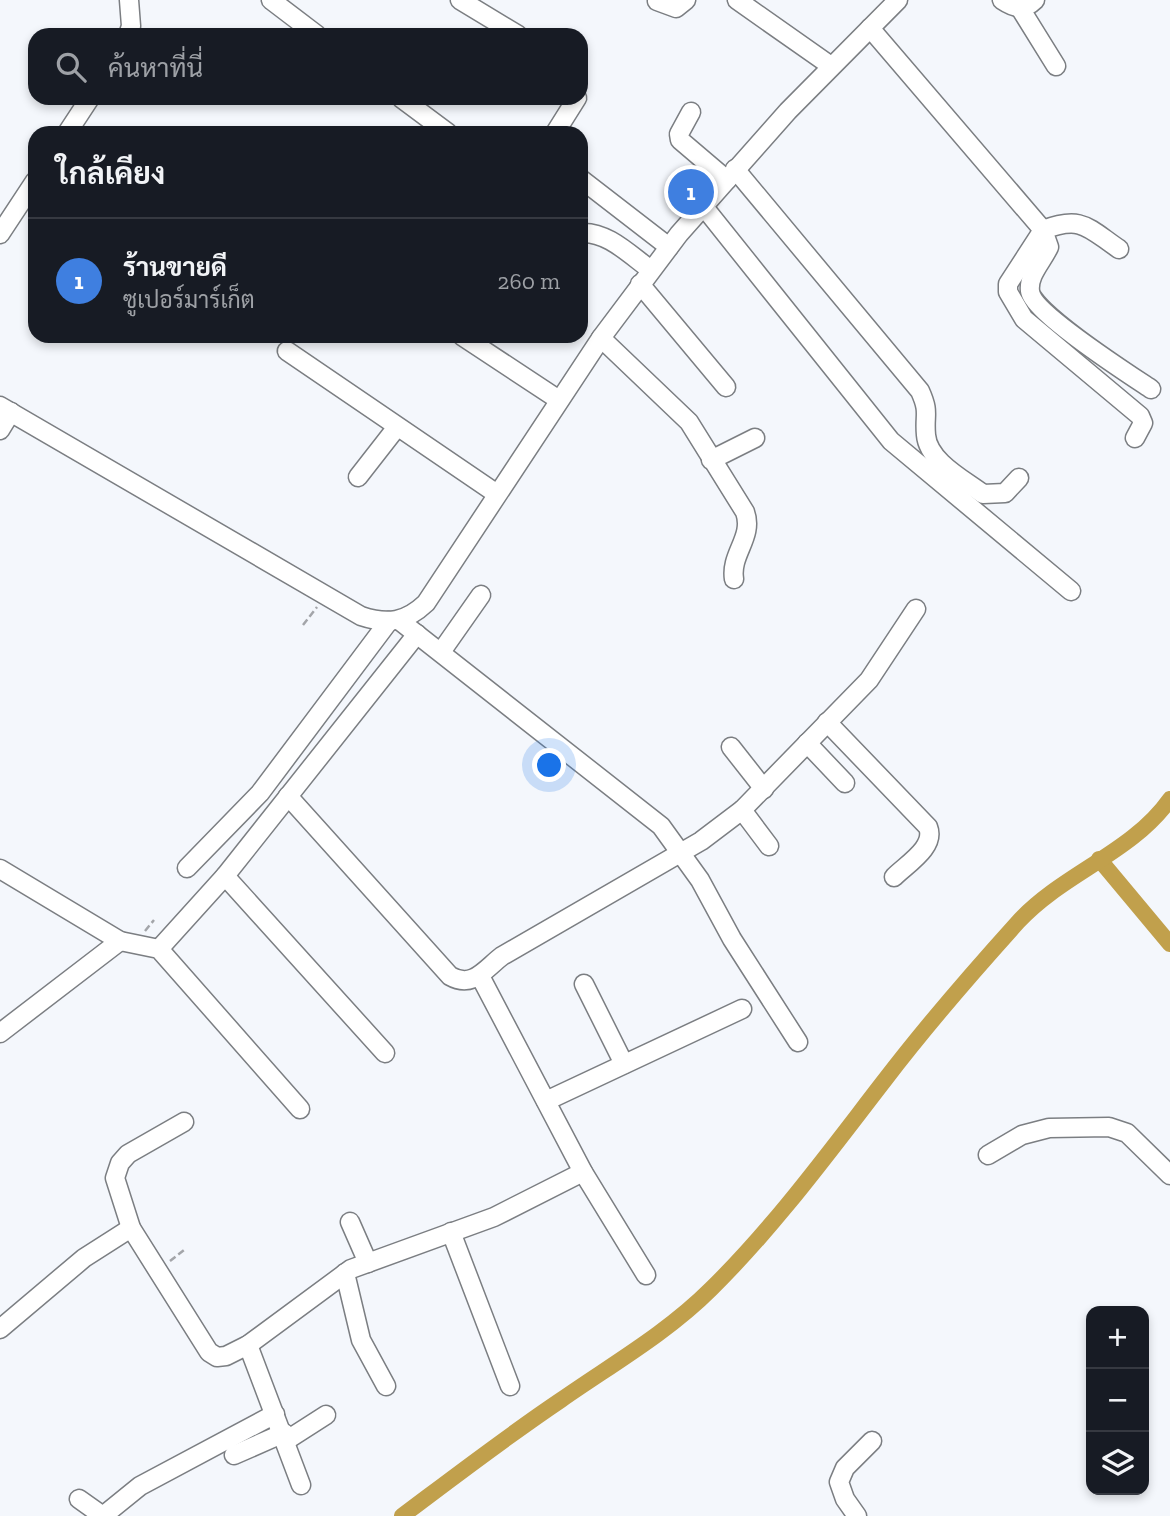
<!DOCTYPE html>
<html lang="th">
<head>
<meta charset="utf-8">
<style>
  body { margin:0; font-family:"Zilla Slab",Sarabun,serif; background:#242831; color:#f1f3f6 }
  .controls { position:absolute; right:21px; bottom:21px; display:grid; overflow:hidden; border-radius:14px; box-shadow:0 4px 10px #0003 }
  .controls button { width:63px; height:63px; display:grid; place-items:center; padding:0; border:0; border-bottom:2px solid #363941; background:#171b24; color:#f1f3f6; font:35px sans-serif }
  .you { position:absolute; left:550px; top:766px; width:24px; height:24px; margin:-18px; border:5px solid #fff; border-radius:50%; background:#1a73e8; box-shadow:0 0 0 10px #1a73e833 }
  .badge { display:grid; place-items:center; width:46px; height:46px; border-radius:50%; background:#2563eb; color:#fff; font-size:23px; font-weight:700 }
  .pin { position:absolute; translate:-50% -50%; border:4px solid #fff; box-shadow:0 2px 7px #0006 }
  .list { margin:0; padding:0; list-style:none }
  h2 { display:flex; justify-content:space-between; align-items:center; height:91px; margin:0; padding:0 28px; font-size:30px }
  h2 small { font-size:23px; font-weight:400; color:#9ea1a6 }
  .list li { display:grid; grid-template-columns:46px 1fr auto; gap:21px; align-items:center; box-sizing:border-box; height:126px; padding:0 28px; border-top:2px solid #363941 }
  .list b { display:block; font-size:26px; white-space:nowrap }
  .list p { margin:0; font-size:23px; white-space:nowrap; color:#9ea1a6 }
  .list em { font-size:23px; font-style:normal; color:#9ea1a6 }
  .icon { flex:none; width:38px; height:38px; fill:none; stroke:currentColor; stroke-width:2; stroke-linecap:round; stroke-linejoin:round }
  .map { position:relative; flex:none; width:1170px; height:1516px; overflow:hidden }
  .search { position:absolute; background:#171b24; box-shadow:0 4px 10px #0003; left:28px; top:28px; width:560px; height:77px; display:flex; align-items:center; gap:18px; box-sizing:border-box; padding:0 24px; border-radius:21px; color:#9ea1a6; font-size:26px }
  .panel { position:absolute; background:#171b24; box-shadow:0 4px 10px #0003; left:28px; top:126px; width:560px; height:217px; border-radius:21px }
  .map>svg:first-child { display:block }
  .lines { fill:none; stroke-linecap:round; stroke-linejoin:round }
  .canal { stroke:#c1a04c; stroke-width:16 }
  .minor-casing { stroke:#7b7e82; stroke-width:21 }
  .path { stroke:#a3a5a9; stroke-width:2.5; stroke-dasharray:7 3.5; stroke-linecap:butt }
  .minor { stroke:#fff; stroke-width:18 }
</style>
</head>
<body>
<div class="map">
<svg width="1170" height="1516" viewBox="0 0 1170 1516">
  <rect width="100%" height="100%" fill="#f4f7fc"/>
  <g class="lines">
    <g class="canal">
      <polyline points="1099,859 1170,944"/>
      <path d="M 402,1516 C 454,1477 506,1437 561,1400 C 611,1365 667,1333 711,1289 C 775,1226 829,1152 884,1081 C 926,1026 972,973 1018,922 C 1063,873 1132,853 1170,799"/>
    </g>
    <defs>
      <g id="minor">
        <polyline points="271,0 317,35"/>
        <polyline points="460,0 518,35"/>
        <polyline points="737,0 831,66"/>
        <path d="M 1002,0 C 1014,8 1024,11 1035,0"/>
        <polyline points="657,1 676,8 686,0"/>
        <polyline points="1020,8 1056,66"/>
        <polyline points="870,28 1043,230 1008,284 1008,292 1024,319 1140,416 1143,423 1135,438"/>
        <polyline points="128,35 131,26 129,0"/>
        <polyline points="401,98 448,133"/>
        <polyline points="691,112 679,134 680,140 727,180"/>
        <polyline points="67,133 90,98"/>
        <polyline points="555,133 577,98"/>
        <path d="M 735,169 L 920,391 C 930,413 924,414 926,435 C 928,461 963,479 983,494 L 1005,493 L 1019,478"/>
        <polyline points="581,179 669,247"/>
        <polyline points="704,207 891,441 1071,591"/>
        <path d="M 581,233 C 607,231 630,255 651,270"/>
        <polyline points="0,234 35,181"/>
        <path d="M 1119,249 C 1088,228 1082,215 1043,230 L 1049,247 C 1042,262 1028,275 1030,291 C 1032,312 1130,375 1151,389"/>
        <polyline points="640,284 726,387"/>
        <polyline points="462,336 559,400"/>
        <path d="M 601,338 L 689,422 L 745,512 C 754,537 730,554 734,579"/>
        <polyline points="287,351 497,494"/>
        <path d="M 0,406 L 361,616 C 388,625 406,622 426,603 L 601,338 L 679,234 L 788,111 L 898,0"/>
        <polyline points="0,430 11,412"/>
        <polyline points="711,460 755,438"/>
        <polyline points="358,477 397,427"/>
        <polyline points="400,621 661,826 700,880 732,939 798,1042"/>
        <polyline points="441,652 481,595"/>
        <path d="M 827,722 L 928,827 C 936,847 907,864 894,877"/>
        <polyline points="807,743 845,783"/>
        <polyline points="731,747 764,789"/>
        <path d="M 288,796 L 450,976 C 473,989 485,969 502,956 L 701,841 L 742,810 L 869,680 L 916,609"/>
        <polyline points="742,810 769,846"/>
        <polyline points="187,868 260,793 389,621"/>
        <polyline points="0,869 120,941 159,949 300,1109"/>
        <polyline points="225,876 385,1053"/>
        <polyline points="159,949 225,876 417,634"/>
        <polyline points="480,976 583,1172 646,1275"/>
        <polyline points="584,984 624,1064"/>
        <polyline points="0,1033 120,941"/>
        <polyline points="546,1101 742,1009"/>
        <polyline points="184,1122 128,1154 120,1163 115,1178 131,1228 209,1352 217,1357 226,1356 248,1345 351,1269 494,1217 583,1172"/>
        <polyline points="988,1155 1022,1135 1049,1128 1109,1127 1127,1133 1170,1175"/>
        <polyline points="350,1222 368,1263"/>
        <polyline points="451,1232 510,1386"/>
        <polyline points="345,1273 361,1340 386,1386"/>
        <polyline points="0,1329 84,1258 131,1228"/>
        <polyline points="248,1345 301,1485"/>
        <polyline points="287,1440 326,1415"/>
        <polyline points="234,1455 284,1433"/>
        <polyline points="79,1499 103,1516"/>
        <polyline points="103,1516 140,1486 275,1414"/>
        <polyline points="857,1516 845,1499 839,1482 845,1468 872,1441"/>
      </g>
    </defs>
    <use href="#minor" class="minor-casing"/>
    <g class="path">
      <polyline points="303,625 317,607"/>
      <polyline points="145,931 154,920"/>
      <polyline points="170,1261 184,1250"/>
    </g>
    <use href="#minor" class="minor"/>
  </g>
</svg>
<div class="controls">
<button>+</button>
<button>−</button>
<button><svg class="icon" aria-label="layers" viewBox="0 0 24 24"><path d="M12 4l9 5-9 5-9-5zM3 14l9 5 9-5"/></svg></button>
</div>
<div class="you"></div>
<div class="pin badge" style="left:691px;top:192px;background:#3f7fe0">1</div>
<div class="search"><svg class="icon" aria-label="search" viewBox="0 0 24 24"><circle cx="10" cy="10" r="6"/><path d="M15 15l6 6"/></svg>ค้นหาที่นี่</div>
<section class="panel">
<h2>ใกล้เคียง<small></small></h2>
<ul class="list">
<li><span class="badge" style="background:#3f7fe0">1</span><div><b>ร้านขายดี</b><p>ซูเปอร์มาร์เก็ต</p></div><em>260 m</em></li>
</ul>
</section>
</div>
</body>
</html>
